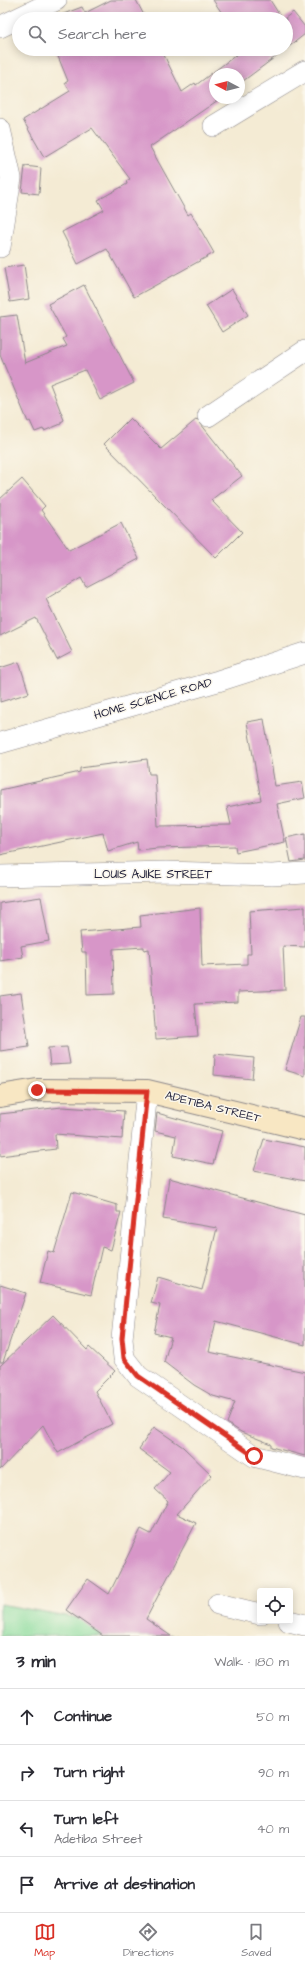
<!DOCTYPE html>
<html lang="en">
<head>
<meta charset="utf-8">
<style>
  body { margin:0; font-family:"Architects Daughter",sans-serif; background:#f7f7f7; color:#2b2b33 }
  .controls { position:absolute; right:12px; bottom:12px; display:grid; overflow:hidden; border-radius:4px; box-shadow:0 2px 10px #0003 }
  .controls button { width:36px; height:36px; display:grid; place-items:center; padding:0; border:0; border-bottom:1px solid #e1e1e2; background:#fff; color:#2b2b33; font:20px sans-serif }
  .compass { position:absolute; left:209px; top:68px; width:36px; height:36px; border-radius:50%; background:#fff; box-shadow:0 2px 10px #0003; rotate:277deg }
  .stop { position:absolute; width:12px; height:12px; margin:-9px; border:3px solid #d93025; border-radius:50%; background:#fff }
  .stop.end { background:#d93025; border-color:#fff; box-shadow:0 1px 4px #0008 }
  .list { margin:0; padding:0; list-style:none }
  h2 { display:flex; justify-content:space-between; align-items:center; height:52px; margin:0; padding:0 16px; font-size:17px }
  h2 small { font-size:13px; font-weight:400; color:#7c7c81 }
  .list li { display:grid; grid-template-columns:26px 1fr auto; gap:12px; align-items:center; box-sizing:border-box; height:56px; padding:0 16px; border-top:1px solid #e1e1e2 }
  .list b { display:block; font-size:15px; white-space:nowrap }
  .list p { margin:0; font-size:13px; white-space:nowrap; color:#7c7c81 }
  .list em { font-size:13px; font-style:normal; color:#7c7c81 }
  .icon { flex:none; width:22px; height:22px; fill:none; stroke:currentColor; stroke-width:2; stroke-linecap:round; stroke-linejoin:round }
  .map { position:relative; flex:none; width:305px; height:1636px; overflow:hidden }
  .search { position:absolute; background:#fff; box-shadow:0 2px 10px #0003; left:12px; right:12px; top:12px; height:44px; display:flex; align-items:center; gap:10px; box-sizing:border-box; padding:0 14px; border-radius:22px; color:#7c7c81; font-size:15px }
  .sheet { height:276px; background:#fff }
  nav { display:flex; justify-content:space-around; align-items:center; box-sizing:border-box; height:56px; border-top:1px solid #e1e1e2; background:#fff; font-size:11px; color:#7c7c81 }
  nav a { display:grid; justify-items:center; gap:2px }
  nav .on { color:#d93025 }
  .map>svg:first-child { display:block }
  .green { fill:#8adb9c; stroke:#567e6c }
  .building { fill:#d796c8 }
  .lines { fill:none; stroke-linecap:round; stroke-linejoin:round }
  .street-casing { stroke:#8b8688; stroke-width:22 }
  .secondary-casing { stroke:#8b8688; stroke-width:24 }
  .street { stroke:#fff; stroke-width:21 }
  .secondary { stroke:#f8e7c3; stroke-width:22 }
  .route { stroke:#d93025; stroke-width:5 }
  .labels { text-anchor:middle; dominant-baseline:central; stroke-width:3; stroke-linejoin:round; paint-order:stroke }
  .street-label { font-size:12px; fill:#22223b; stroke:#fbf7ec }
</style>
</head>
<body>
<div class="map">
<svg width="305" height="1636" viewBox="0 0 305 1636">
  <rect width="100%" height="100%" fill="#fbf7ec"/>
  <filter id="ink" filterUnits="userSpaceOnUse"><feTurbulence type="fractalNoise" baseFrequency=".025" numOctaves="2"/><feDisplacementMap in="SourceGraphic" scale="8" xChannelSelector="R" yChannelSelector="G"/><feConvolveMatrix kernelMatrix="1 2 1 2 8 2 1 2 1" color-interpolation-filters="sRGB"/></filter>
  <filter id="wash" filterUnits="userSpaceOnUse"><feTurbulence type="fractalNoise" baseFrequency=".012" numOctaves="4" result="noise"/><feDisplacementMap in="SourceGraphic" scale="16" xChannelSelector="R" yChannelSelector="G"/><feGaussianBlur stdDeviation="0.9" result="paint"/><feColorMatrix in="noise" values="0 0 0 0 0 0 0 0 0 0 0 0 0 0 0 0 0 1.4 0 .05"/><feComposite in="paint" operator="in"/></filter>
  <g filter="url(#wash)">
    <rect width="100%" height="100%" fill="#f4ebd4"/>
    <polygon class="green" points="0,1604 177,1636 0,1636"/>
    <g id="blocks">
      <g class="building">
        <polygon points="111,0 136,0 146,19 50,19 82,7 85,13"/>
        <polygon points="213,0 270,0 282,19 226,19"/>
        <polygon points="293,12 305,27 305,34 286,49 286,19 284,19"/>
        <polygon points="55,49 161,49 182,92 195,83 196,85 244,49 286,49 239,84 239,74 215,74 215,98 221,98 150,147 188,215 191,213 214,253 134,297 107,249 78,264 62,232 104,210 98,200 127,184 126,181 130,179 92,128 44,157 23,120 70,91 65,83 68,81"/>
        <polygon points="25,166 41,168 39,194 22,192"/>
        <polygon points="24,265 29,299 10,302 4,268"/>
        <polygon points="84,285 134,383 100,400 85,370 50,384 64,420 61,422 61,424 44,431 43,429 35,432 30,421 28,422 0,355 0,317 17,315 25,363 67,346 63,339 66,337 48,304"/>
        <polygon points="232,289 248,315 222,332 206,306"/>
        <polygon points="130,418 161,449 197,419 242,476 211,500 242,532 216,558 104,444"/>
        <polygon points="22,479 45,506 41,510 69,550 121,523 139,559 86,587 81,578 46,599 72,652 57,660 36,618 0,636 0,499"/>
        <polygon points="19,662 29,693 0,702 0,668"/>
        <polygon points="264,719 275,786 302,782 305,798 277,804 285,842 236,852 235,846 158,848 138,850 137,842 108,851 103,833 0,855 0,790 80,772 80,768 147,759 149,774 155,774 158,826 231,825 227,807 261,800 247,722"/>
        <polygon points="305,834 305,860 291,862 286,838"/>
        <polygon points="41,897 49,941 21,946 23,957 0,961 0,903"/>
        <polygon points="305,907 305,947 283,946 285,990 238,992 238,1002 195,1004 198,1036 156,1039 149,949 144,950 144,947 113,949 114,994 87,995 86,952 82,952 80,932 141,927 140,915 200,908 202,966 247,964 247,954 251,954 249,911"/>
        <polygon points="21,993 29,1047 0,1051 0,996"/>
        <polygon points="301,1017 305,1017 305,1076 285,1070"/>
        <polygon points="67,1047 70,1064 50,1065 48,1048"/>
        <polygon points="215,1054 254,1058 252,1079 214,1075"/>
        <polygon points="62,1107 124,1111 122,1139 55,1134 56,1149 0,1156 0,1114"/>
        <polygon points="157,1113 222,1131 213,1164 173,1156 176,1136 155,1131"/>
        <polygon points="264,1139 305,1147 305,1181 254,1171"/>
        <polygon points="169,1178 305,1215 305,1345 216,1321 209,1352 305,1372 305,1456 271,1447 271,1444 241,1432 227,1423 235,1402 213,1396 194,1385 164,1362 171,1337 154,1333 160,1305 151,1303 158,1277 202,1290 217,1228 163,1219"/>
        <polygon points="72,1192 117,1205 117,1212 121,1212 111,1250 102,1247 91,1295 40,1283 48,1251 54,1253"/>
        <polygon points="0,1285 26,1293 3,1362 0,1362"/>
        <polygon points="53,1315 87,1350 89,1347 115,1371 95,1391 112,1424 58,1453 43,1425 0,1470 0,1366"/>
        <polygon points="154,1427 183,1447 212,1475 177,1514 196,1523 146,1619 171,1636 103,1636 66,1610 88,1579 109,1594 141,1529 151,1534 168,1501 155,1489 170,1472 139,1449"/>
      </g>
    </g>
  </g>
  <g filter="url(#ink)">
    <use href="#blocks" fill-opacity="0" stroke="#8b8688" stroke-width="1"/>
    <g class="lines">
      <defs>
        <g id="street">
          <polyline points="0,27 56,0"/>
          <polyline points="214,126 305,71"/>
          <polyline points="0,129 11,178 0,247"/>
          <polyline points="208,416 305,351"/>
          <polyline points="0,743 218,681 305,653"/>
          <polyline points="0,876 166,872 272,875 305,873"/>
          <polyline points="147,1091 122,1339 124,1358 138,1376 254,1456 305,1469"/>
          <polyline points="218,1604 260,1614"/>
          <polyline points="289,1621 305,1625"/>
        </g>
        <polyline id="secondary" points="0,1096 37,1090 147,1091 305,1129"/>
      </defs>
      <use href="#street" class="street-casing"/>
      <use href="#secondary" class="secondary-casing"/>
      <use href="#street" class="street"/>
      <use href="#secondary" class="secondary"/>
    </g>
  </g>
  <g class="lines" filter="url(#ink)">
    <polyline class="route" points="37,1090 147,1091 122,1338 124,1358 138,1376 254,1456"/>
  </g>
  <g class="labels">
    <g class="street-label">
      <text transform="translate(153 699) rotate(-16)">HOME SCIENCE ROAD</text>
      <text x="153" y="874">LOUIS AJIKE STREET</text>
      <text transform="translate(213 1107) rotate(14)">ADETIBA STREET</text>
    </g>
  </g>
</svg>
<div class="controls">
<button><svg class="icon" aria-label="locate" viewBox="0 0 24 24"><circle cx="12" cy="12" r="6"/><path d="M12 2v4M12 18v4M2 12h4M18 12h4"/></svg></button>
</div>
<svg class="compass" viewBox="-18 -18 36 36"><path d="M0-13l5 13h-10z" fill="#e53935"/><path d="M0 13l5-13h-10z" fill="#7c7c81"/></svg>
<div class="stop" style="left:254px;top:1456px"></div>
<div class="stop end" style="left:37px;top:1090px"></div>
<div class="search"><svg class="icon" aria-label="search" viewBox="0 0 24 24"><circle cx="10" cy="10" r="6"/><path d="M15 15l6 6"/></svg>Search here</div>
</div>
<section class="sheet">
<h2>3 min<small>Walk · 180 m</small></h2>
<ul class="list">
<li><svg class="icon" aria-label="ahead" viewBox="0 0 24 24"><path d="M12 20V5M6 11l6-6 6 6"/></svg><div><b>Continue</b></div><em>50 m</em></li>
<li><svg class="icon" aria-label="right" viewBox="0 0 24 24"><path d="M7 20v-9h11M14 6l5 5-5 5"/></svg><div><b>Turn right</b></div><em>90 m</em></li>
<li><svg class="icon" aria-label="left" viewBox="0 0 24 24"><path d="M17 20v-9H6M10 6l-5 5 5 5"/></svg><div><b>Turn left</b><p>Adetiba Street</p></div><em>40 m</em></li>
<li><svg class="icon" aria-label="arrive" viewBox="0 0 24 24"><path d="M6 21V4h12l-3 4 3 4H6"/></svg><div><b>Arrive at destination</b></div></li>
</ul>
</section>
<nav>
<a class="on"><svg class="icon" aria-label="map" viewBox="0 0 24 24"><path d="M3 6l6-2 6 2 6-2v14l-6 2-6-2-6 2zM9 4v14M15 6v14"/></svg>Map</a>
<a><svg class="icon" aria-label="directions" viewBox="0 0 24 24"><path d="M12 3l9 9-9 9-9-9zM9 14v-3h6M13 9l2 2-2 2"/></svg>Directions</a>
<a><svg class="icon" aria-label="saved" viewBox="0 0 24 24"><path d="M7 4h10v16l-5-4-5 4z"/></svg>Saved</a>
</nav>
</body>
</html>
